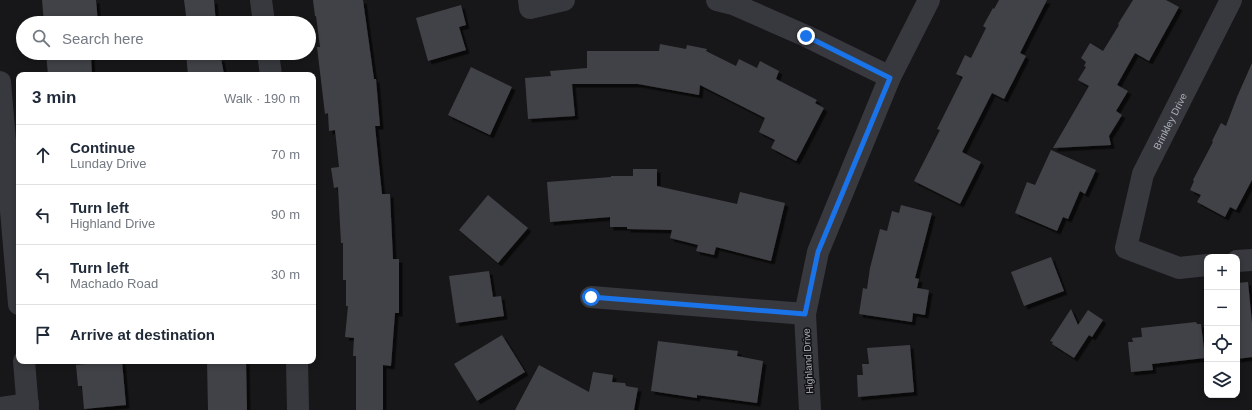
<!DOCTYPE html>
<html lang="en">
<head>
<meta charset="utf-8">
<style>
  body { margin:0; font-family:Helvetica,sans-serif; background:#f2f2f3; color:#1f2937 }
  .controls { position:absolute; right:12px; bottom:12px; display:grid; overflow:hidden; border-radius:8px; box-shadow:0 2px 6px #0003 }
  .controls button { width:36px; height:36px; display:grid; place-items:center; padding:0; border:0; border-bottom:1px solid #e0e1e3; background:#fff; color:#1f2937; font:20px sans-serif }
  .stop { position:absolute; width:12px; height:12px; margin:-9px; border:3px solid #1a73e8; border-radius:50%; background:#fff }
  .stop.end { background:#1a73e8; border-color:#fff; box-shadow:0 1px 4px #0008 }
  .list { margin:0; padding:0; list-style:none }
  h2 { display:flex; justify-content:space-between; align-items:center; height:52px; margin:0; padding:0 16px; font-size:17px }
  h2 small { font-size:13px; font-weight:400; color:#747a83 }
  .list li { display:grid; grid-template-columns:26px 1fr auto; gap:12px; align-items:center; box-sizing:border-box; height:60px; padding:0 16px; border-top:1px solid #e0e1e3 }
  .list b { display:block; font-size:15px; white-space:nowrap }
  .list p { margin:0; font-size:13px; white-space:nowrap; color:#747a83 }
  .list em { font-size:13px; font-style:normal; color:#747a83 }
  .icon { flex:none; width:22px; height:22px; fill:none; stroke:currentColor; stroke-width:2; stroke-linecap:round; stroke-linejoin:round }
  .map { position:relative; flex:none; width:1252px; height:410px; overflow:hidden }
  .search { position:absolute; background:#fff; box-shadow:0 2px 6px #0003; left:16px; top:16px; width:300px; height:44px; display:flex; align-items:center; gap:10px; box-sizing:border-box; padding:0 14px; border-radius:22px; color:#747a83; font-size:15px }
  .panel { position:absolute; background:#fff; box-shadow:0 2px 6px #0003; left:16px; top:72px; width:300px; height:292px; border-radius:8px }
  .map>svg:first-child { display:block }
  .building { fill:#414246; filter:url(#shadow) }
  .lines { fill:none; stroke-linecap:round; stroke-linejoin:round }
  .minor { stroke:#38393e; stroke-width:22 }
  .route { stroke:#1a73e8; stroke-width:5 }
  .labels { text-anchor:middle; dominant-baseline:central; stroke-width:3; stroke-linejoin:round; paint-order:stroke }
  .street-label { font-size:10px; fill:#aaadb8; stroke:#121214 }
</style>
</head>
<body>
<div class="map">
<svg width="1252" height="410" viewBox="0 0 1252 410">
  <defs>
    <filter id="shadow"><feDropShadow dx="3.5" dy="3.5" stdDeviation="0" flood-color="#0009"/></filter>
  </defs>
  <rect width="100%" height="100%" fill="#171719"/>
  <g class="building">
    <polygon points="42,0 96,0 98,23 44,23"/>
    <polygon points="184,0 214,0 216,23 187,23"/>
    <polygon points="313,0 363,0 374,79 376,79 380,126 375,126 382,194 390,194 393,259 399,259 399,313 395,313 391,366 383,365 383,410 356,410 356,356 353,356 354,338 345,337 348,306 346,306 346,280 343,280 343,243 341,243 338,187 334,188 331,168 339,167 335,130 329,131 328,113 325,114 317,47 320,47 316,16 315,16"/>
    <polygon points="999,0 1047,0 1020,53 1026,56 1004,99 992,93 962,152 981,162 960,204 914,181 940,130 937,129 963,77 956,74 965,55 971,58 986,28 983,26 993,8 994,9"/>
    <polygon points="1133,0 1166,0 1179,7 1149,61 1135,53 1117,85 1128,91 1116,111 1122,115 1109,136 1111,145 1053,148 1089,86 1078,80 1086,67 1084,66 1086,62 1081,58 1090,43 1103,51 1119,25 1118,24"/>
    <polygon points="461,5 466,25 459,27 466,50 428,61 416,18"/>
    <polygon points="660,44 686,49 687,45 707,49 706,51 736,66 739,59 757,68 760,61 779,71 776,79 817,100 815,103 824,108 800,154 796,161 771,148 775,140 759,132 765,118 700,85 699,95 638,84 572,84 575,116 528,119 525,78 551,76 550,71 587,68 587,51 659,51"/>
    <polygon points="46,53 80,53 81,57 91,56 92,75 48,75"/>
    <polygon points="186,53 217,53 217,59 221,58 224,74 188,75"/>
    <polygon points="1252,63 1252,180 1236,210 1230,207 1225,217 1197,202 1201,195 1190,190 1194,181 1193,180 1213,142 1212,141 1221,123 1226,126 1237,97"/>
    <polygon points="471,67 512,87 490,135 448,115"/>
    <polygon points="1051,150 1096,170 1085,194 1080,191 1068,219 1063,217 1057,231 1015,213 1027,182 1035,185"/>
    <polygon points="633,169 657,169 657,186 737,204 740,192 785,203 771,261 716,247 714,255 696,251 698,245 670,238 672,230 627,229 627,227 610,227 610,217 550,222 547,182 611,177 611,176 633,176"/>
    <polygon points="488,195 528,228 498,263 459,230"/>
    <polygon points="901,205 932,213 915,278 919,279 917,288 929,290 925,315 913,313 912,322 859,314 863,288 867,289 870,268 880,229 887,231 892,211 899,213"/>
    <polygon points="1051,257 1064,291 1024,306 1011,272"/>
    <polygon points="489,271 493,297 501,296 504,316 456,323 449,276"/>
    <polygon points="1248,282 1252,323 1252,357 1237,359 1237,283"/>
    <polygon points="1071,309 1078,325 1088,310 1103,320 1092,337 1089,335 1074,358 1052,344 1053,342 1050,341"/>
    <polygon points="1196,322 1197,324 1201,324 1205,358 1152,364 1153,370 1131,372 1128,342 1133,342 1132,338 1142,337 1141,328"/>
    <polygon points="502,335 525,372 477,401 454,364"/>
    <polygon points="658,341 738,351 737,356 763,361 757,403 697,395 697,398 651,391"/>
    <polygon points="910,345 914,392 858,397 857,375 863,375 862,364 869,364 867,348"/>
    <polygon points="116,361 122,361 126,405 84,409 82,386 78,386 76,365"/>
    <polygon points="207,361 246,361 247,410 208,410"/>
    <polygon points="539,365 589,392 593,372 613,375 612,382 625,383 626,386 638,388 634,410 515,410"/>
  </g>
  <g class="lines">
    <g class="minor">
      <polyline points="261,0 264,23"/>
      <polyline points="529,0 530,8 564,0"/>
      <polyline points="717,0 733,4 806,36 890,77"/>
      <polyline points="268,53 271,75"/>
      <polyline points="0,82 19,304"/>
      <polyline points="1237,261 1252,260"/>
      <path id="s1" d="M 1207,265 L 1179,268 L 1126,248 L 1143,174 L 1231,0"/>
      <polyline points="591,297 805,314"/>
      <polyline points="24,361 28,410"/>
      <polyline points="297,361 298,410"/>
      <polyline points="0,408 28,404"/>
      <polyline points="810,410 805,314 818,252 890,77 929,0"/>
    </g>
  </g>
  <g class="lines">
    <polyline class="route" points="591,297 805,314 818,252 890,78 806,36"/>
  </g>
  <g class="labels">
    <g class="street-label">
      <text stroke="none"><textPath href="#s1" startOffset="220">Brinkley Drive</textPath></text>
      <text transform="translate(808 361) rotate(-93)">Highland Drive</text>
    </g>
  </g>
</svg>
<div class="controls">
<button>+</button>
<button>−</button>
<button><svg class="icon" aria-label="locate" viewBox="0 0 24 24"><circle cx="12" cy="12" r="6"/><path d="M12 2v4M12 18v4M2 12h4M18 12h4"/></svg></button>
<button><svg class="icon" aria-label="layers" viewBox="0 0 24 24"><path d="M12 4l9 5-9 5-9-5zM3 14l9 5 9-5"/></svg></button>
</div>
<div class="stop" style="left:591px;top:297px"></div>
<div class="stop end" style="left:806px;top:36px"></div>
<div class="search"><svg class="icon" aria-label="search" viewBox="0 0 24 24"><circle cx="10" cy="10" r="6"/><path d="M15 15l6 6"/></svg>Search here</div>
<section class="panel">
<h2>3 min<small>Walk · 190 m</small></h2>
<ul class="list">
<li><svg class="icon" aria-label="ahead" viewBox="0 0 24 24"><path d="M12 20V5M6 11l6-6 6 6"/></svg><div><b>Continue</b><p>Lunday Drive</p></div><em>70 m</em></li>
<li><svg class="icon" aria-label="left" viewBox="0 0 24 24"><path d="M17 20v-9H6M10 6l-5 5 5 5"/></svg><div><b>Turn left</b><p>Highland Drive</p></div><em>90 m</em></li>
<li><svg class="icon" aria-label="left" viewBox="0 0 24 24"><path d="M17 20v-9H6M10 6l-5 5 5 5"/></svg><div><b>Turn left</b><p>Machado Road</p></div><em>30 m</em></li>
<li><svg class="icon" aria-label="arrive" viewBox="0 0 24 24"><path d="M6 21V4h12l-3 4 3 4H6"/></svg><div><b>Arrive at destination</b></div></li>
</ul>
</section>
</div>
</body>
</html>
